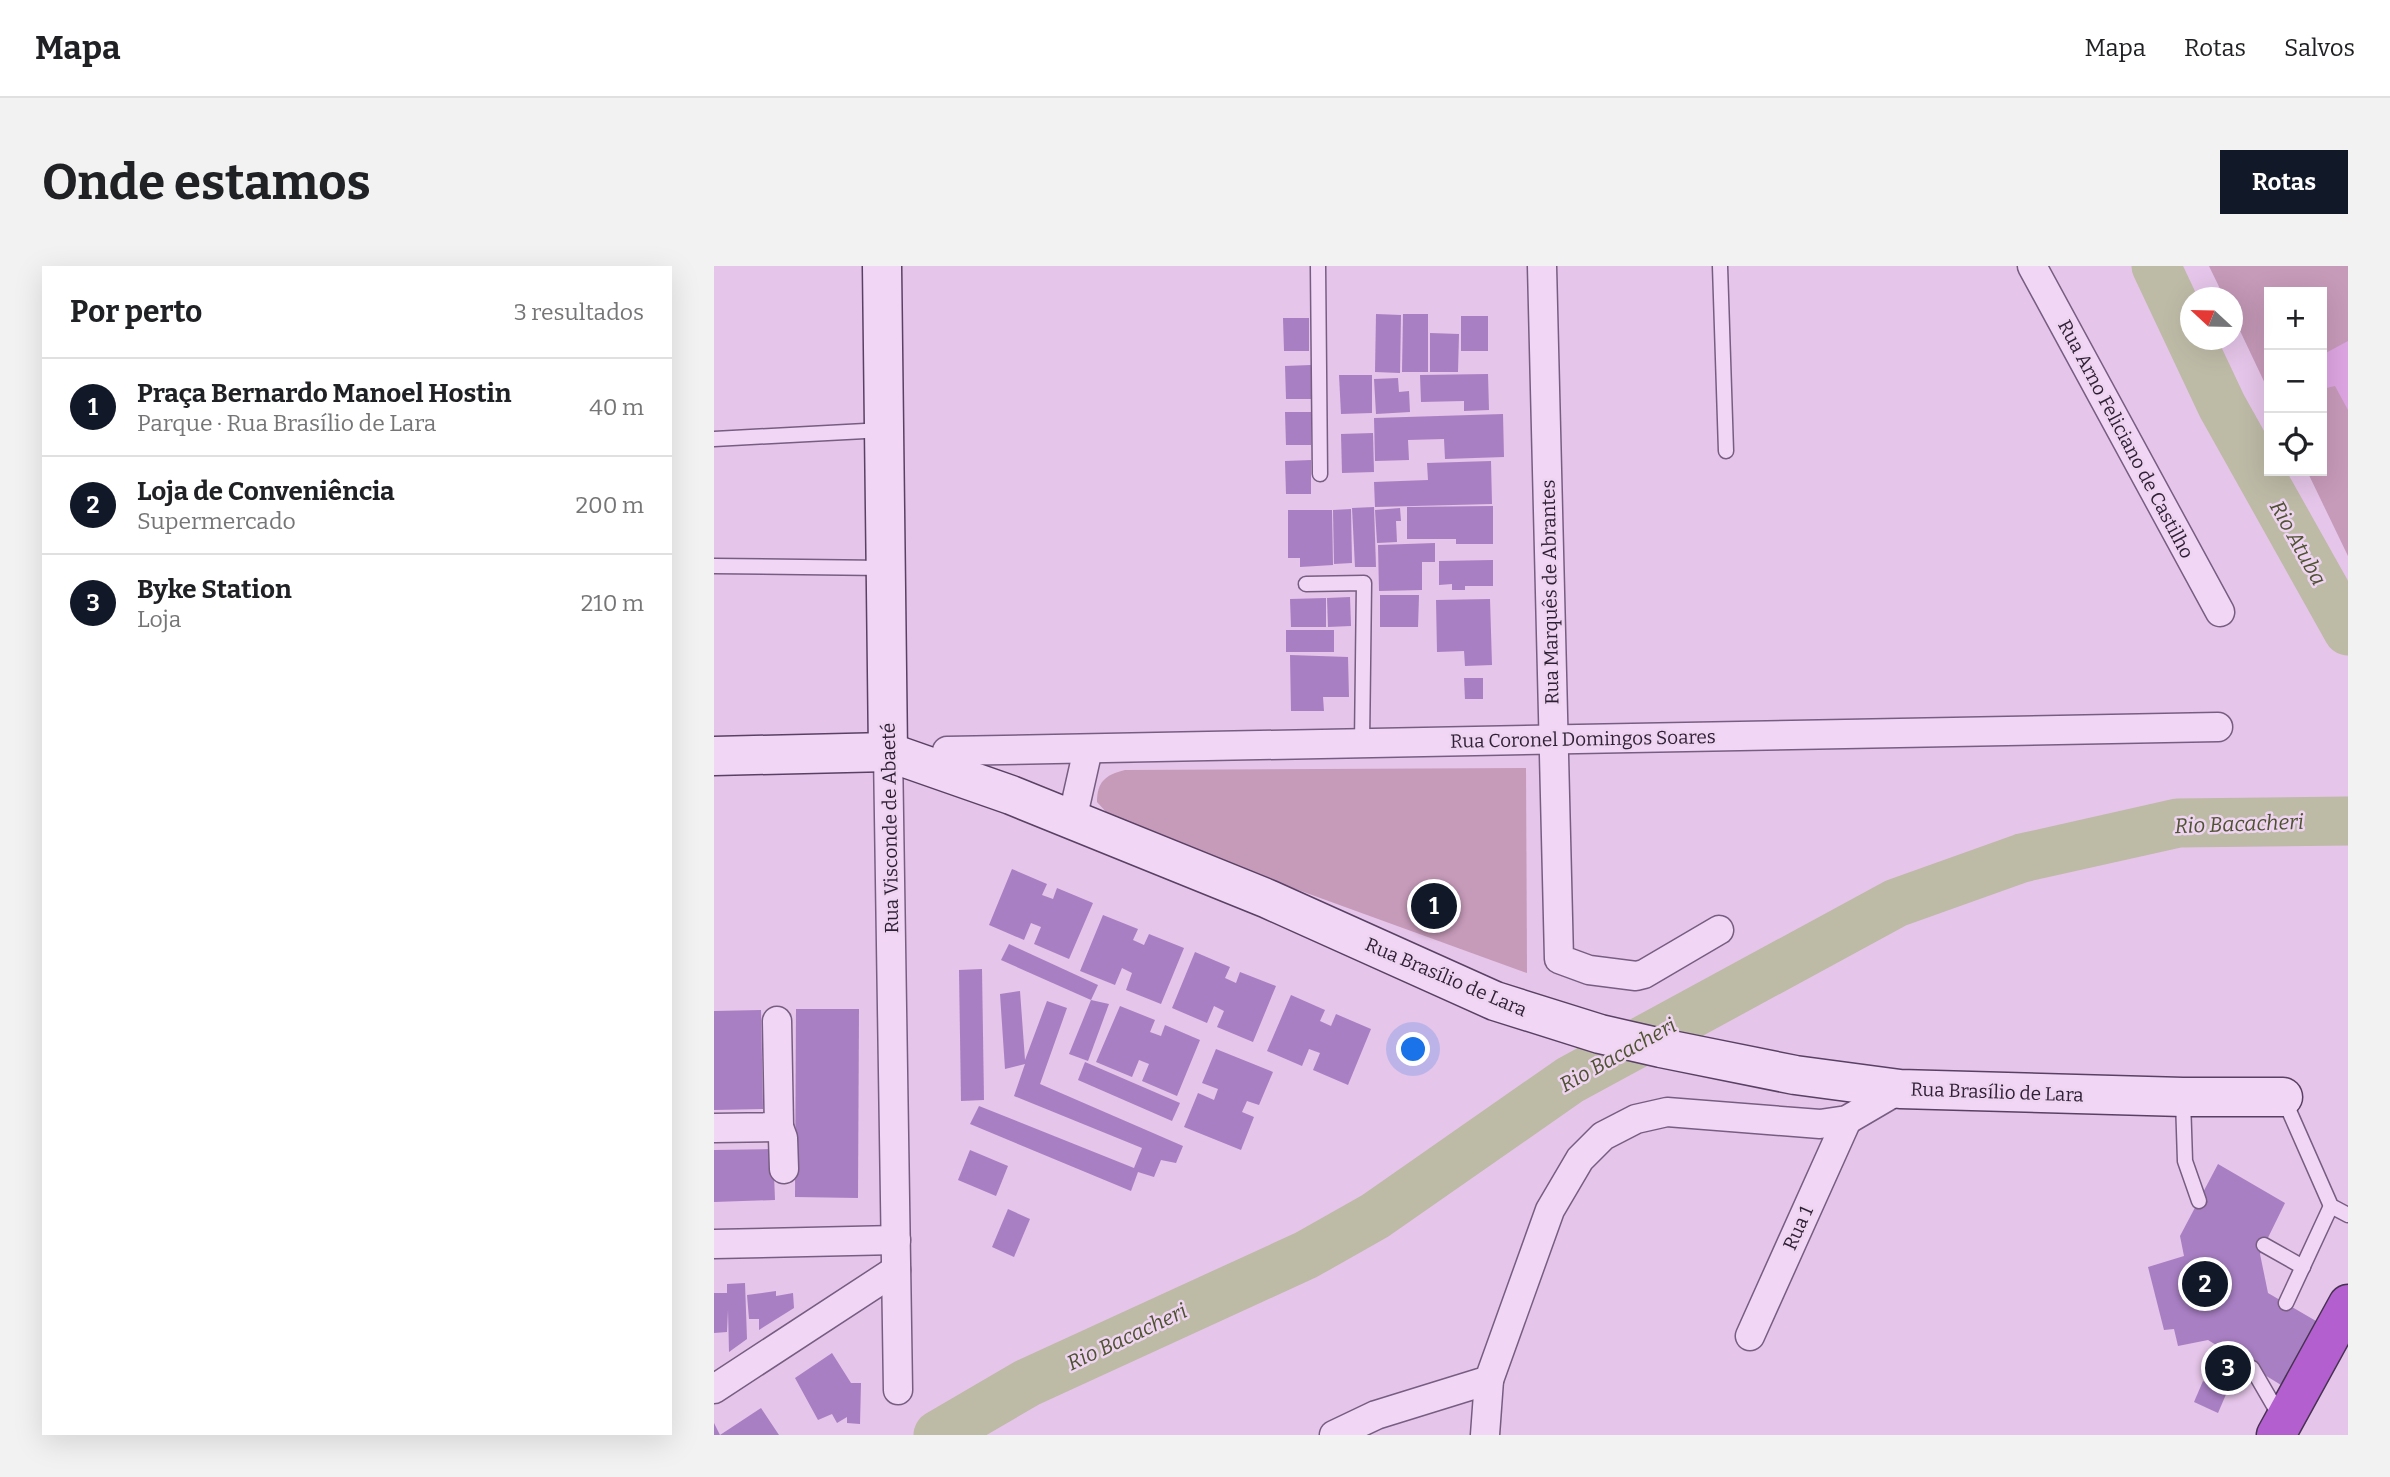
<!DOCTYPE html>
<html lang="pt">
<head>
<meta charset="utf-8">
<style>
  body { margin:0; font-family:Bitter,serif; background:#f2f2f2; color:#202124 }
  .controls { position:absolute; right:21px; top:21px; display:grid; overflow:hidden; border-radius:0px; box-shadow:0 7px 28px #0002 }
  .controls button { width:63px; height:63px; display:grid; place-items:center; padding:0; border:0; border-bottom:2px solid #e0e0e0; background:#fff; color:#202124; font:35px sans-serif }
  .compass { position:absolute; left:1466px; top:21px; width:63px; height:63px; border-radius:50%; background:#fff; box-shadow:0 7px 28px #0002; rotate:292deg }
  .you { position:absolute; left:700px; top:784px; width:24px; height:24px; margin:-18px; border:5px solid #fff; border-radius:50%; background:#1a73e8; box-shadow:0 0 0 10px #1a73e833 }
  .badge { display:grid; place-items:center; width:46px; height:46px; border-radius:50%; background:#111827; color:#fff; font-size:23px; font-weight:700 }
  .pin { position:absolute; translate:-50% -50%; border:4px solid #fff; box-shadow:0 2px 7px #0006 }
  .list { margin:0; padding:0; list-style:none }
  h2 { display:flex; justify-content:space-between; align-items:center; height:91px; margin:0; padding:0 28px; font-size:30px }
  h2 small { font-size:23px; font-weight:400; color:#757577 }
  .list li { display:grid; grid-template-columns:46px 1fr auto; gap:21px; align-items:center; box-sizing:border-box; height:98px; padding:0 28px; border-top:2px solid #e0e0e0 }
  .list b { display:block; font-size:26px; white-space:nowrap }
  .list p { margin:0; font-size:23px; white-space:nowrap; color:#757577 }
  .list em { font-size:23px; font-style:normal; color:#757577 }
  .icon { flex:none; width:38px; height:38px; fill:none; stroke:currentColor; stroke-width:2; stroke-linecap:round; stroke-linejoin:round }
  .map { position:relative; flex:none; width:1634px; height:1169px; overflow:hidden; border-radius:0px }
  header { display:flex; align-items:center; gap:42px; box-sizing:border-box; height:98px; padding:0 35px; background:#fff; border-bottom:2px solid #e0e0e0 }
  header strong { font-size:33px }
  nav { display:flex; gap:38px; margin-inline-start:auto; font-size:24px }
  .intro { display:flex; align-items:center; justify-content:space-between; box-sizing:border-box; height:168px; padding:0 42px }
  h1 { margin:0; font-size:49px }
  .button { padding:18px 32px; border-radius:0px; background:#111827; color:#fff; font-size:24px; font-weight:700 }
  main { display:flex; gap:42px; padding:0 42px }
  aside { flex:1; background:#fff; border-radius:0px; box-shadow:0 7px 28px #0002 }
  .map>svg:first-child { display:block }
  .green { fill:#c69ab9 }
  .sand { fill:#dda5e2 }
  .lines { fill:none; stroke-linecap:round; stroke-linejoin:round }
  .river { stroke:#bdbaa6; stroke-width:49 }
  .building { fill:#a87fc3 }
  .lane-casing { stroke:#775d82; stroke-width:17 }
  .street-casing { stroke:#775d82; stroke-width:31 }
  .secondary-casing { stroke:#594064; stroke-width:41 }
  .highway-casing { stroke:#453150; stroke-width:41 }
  .lane { stroke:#f1d7f5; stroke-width:14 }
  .street { stroke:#f1d7f5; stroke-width:28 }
  .secondary { stroke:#f1d7f5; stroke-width:38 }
  .highway { stroke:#b35fcf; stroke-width:38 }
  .labels { text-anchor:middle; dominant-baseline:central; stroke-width:5; stroke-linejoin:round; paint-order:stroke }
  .street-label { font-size:19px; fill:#2d1f34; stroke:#eed4f1 }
  .water-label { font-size:21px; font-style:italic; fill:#4e5230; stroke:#eed4f1 }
</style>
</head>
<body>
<header>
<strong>Mapa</strong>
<nav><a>Mapa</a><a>Rotas</a><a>Salvos</a></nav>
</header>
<div class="intro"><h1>Onde estamos</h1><a class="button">Rotas</a></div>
<main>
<aside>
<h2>Por perto<small>3 resultados</small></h2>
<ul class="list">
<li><span class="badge">1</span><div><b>Praça Bernardo Manoel Hostin</b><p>Parque · Rua Brasílio de Lara</p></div><em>40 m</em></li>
<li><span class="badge">2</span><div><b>Loja de Conveniência</b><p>Supermercado</p></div><em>200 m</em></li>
<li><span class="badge">3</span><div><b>Byke Station</b><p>Loja</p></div><em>210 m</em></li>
</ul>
</aside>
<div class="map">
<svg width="1634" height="1169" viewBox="0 0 1634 1169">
  <rect width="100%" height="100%" fill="#e5c5e9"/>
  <g class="green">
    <polygon points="1495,0 1634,0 1634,290 1593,205 1608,205 1608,26 1555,26 1555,126 1519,50 1518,32 1510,31"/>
    <path d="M 812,502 L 813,707 L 444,573 L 393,547 L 383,536 C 383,516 391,509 411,504 Z"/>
  </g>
  <polygon class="sand" points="1634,75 1634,144 1621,120 1608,123 1608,89"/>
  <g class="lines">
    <g class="river">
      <polyline points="1442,0 1508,140 1634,365"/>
      <polyline points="224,1169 313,1117 592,989 661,950 856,814 1182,637 1308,592 1464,557 1634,555"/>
    </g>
  </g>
  <g class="building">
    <polygon points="662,48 687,49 686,107 661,106"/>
    <polygon points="689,48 714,48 714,106 688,106"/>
    <rect x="747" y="50" width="27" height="35"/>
    <polygon points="569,52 595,52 595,85 570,85"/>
    <polygon points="716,67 745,68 744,106 716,106"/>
    <polygon points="597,99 597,133 572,133 571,100"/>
    <polygon points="774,108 775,144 750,145 750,135 707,136 706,109"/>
    <polygon points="625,109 658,109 658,147 627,148"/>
    <polygon points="684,112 685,126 695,125 696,146 662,148 660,113"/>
    <polygon points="571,146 597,146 597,179 572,179"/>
    <polygon points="789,148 790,191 731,193 730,173 694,174 695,194 661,195 660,152"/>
    <polygon points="659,167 660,206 628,207 627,168"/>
    <polygon points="597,194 597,228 572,228 571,195"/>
    <polygon points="777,195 778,238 661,241 660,216 714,214 713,197"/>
    <polygon points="779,240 779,278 742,278 742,273 693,273 693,241"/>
    <polygon points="660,241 662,301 641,301 638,242"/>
    <polygon points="686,242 687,255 682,255 683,276 663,277 661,244"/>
    <polygon points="637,243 638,297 620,298 619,244"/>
    <polygon points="574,244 618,244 619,299 586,301 586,292 574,292"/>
    <polygon points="721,277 721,296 708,296 708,324 665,325 664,279"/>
    <polygon points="779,294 779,320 751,320 751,324 738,324 738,318 725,319 725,295"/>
    <polygon points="666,329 705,329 704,361 666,361"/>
    <polygon points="636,331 637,360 614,361 613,332"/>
    <polygon points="612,332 612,361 577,361 576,333"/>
    <polygon points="776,333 778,399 751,400 750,385 723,386 722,334"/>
    <rect x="572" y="364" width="48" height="22"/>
    <polygon points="576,389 634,391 635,431 609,431 610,445 577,445"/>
    <polygon points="750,412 769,412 769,433 751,433"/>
    <polygon points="298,603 333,618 328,629 339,633 343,622 379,637 355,693 320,678 327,661 317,657 310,674 275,659"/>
    <polygon points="389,649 424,663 419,674 430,679 435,668 470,682 447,738 412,724 418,707 408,702 401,719 366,705"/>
    <polygon points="295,678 384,719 377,734 287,694"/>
    <polygon points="481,686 516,701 511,712 522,717 526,706 562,720 539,776 503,761 510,745 500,740 493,757 458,742"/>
    <polygon points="268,703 270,834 247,835 245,704"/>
    <polygon points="306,725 311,794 333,735 353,742 326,818 469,880 462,897 447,894 440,911 424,906 417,925 256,858 265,840 420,902 428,882 300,830 311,798 291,803 286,728"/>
    <polygon points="577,729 611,744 606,755 617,760 622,748 657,763 634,819 599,804 606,787 595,783 588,800 553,785"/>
    <polygon points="377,734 395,738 374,795 355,788"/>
    <polygon points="406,740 441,754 436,766 447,770 451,759 486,774 463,830 428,815 435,798 425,794 418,811 382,796"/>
    <polygon points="82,743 145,743 144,932 81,931"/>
    <polygon points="47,744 49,843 0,844 0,745"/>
    <polygon points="502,783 559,806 545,839 533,835 528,846 540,851 527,884 470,861 484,827 500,834 504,823 488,817"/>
    <polygon points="371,796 466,837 458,855 364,814"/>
    <polygon points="59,883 61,934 0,936 0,884"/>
    <polygon points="256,884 294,900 282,930 244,914"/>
    <polygon points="1504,898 1571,937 1546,988 1554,1027 1602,1055 1567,1119 1494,1074 1464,1080 1460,1063 1450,1064 1434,1001 1470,990 1466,970"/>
    <polygon points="294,943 316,953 300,991 278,981"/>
    <polygon points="31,1017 33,1073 15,1086 14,1044 13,1066 0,1067 0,1027 13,1027 13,1018"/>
    <polygon points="62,1025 62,1030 79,1027 80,1042 45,1064 45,1053 35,1053 33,1029"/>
    <polygon points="118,1087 137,1117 147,1117 146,1158 133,1157 133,1151 123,1157 118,1148 104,1154 81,1112"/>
    <polygon points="1489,1115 1513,1126 1504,1147 1480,1136"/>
    <polygon points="47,1142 65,1169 0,1169 0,1157 6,1169"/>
  </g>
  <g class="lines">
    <defs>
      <g id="lane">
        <polyline points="604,0 606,208"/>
        <polyline points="1006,0 1012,185"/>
        <polyline points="0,173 170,164"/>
        <polyline points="0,300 170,302"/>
        <polyline points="592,318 650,317 648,478"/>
        <polyline points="1569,831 1617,940 1634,949"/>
        <polyline points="1469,834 1471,895 1485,935"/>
        <polyline points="1550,979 1589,1001"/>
        <polyline points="1572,1037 1617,940"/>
        <polyline points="1538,1102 1567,1152"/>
      </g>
      <g id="street">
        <polyline points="828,0 845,693 875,704 922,710 930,708 1005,664"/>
        <polyline points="1318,0 1506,346"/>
        <polyline points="233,485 1504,461"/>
        <polyline points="174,486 184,1124"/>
        <polyline points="358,554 374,483"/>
        <polyline points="65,861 69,872 70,903"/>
        <polyline points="0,862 65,861 63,755"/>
        <polyline points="0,978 182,974"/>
        <polyline points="1036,1070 1133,854"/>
        <polyline points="0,1123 182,1004"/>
        <polyline points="620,1169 662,1149 775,1114 836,944 866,893 889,870 922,853 953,846 1106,858 1133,854 1186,823"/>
        <polyline points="771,1169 775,1114"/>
      </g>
      <g id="secondary">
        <polyline points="168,0 174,486"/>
        <polyline points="0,490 174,486 297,529 554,633 781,735 886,768 947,782 1081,809 1186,823 1469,831 1569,831"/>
      </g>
      <polyline id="highway" points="1562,1169 1634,1038"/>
    </defs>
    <use href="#lane" class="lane-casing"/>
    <use href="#street" class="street-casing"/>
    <use href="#secondary" class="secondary-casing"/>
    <use href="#highway" class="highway-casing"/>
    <use href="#lane" class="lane"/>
    <use href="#street" class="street"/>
    <use href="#secondary" class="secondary"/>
    <use href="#highway" class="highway"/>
  </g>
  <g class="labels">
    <g class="street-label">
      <text transform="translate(1412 173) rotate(62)">Rua Arno Feliciano de Castilho</text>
      <text transform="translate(836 326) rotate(-91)">Rua Marquês de Abrantes</text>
      <text transform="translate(869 473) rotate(-1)">Rua Coronel Domingos Soares</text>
      <text transform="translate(176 562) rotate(-91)">Rua Visconde de Abaeté</text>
      <text transform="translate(732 711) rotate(23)">Rua Brasílio de Lara</text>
      <text transform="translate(1283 826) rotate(2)">Rua Brasílio de Lara</text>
      <text transform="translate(1084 962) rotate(-66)">Rua 1</text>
    </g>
    <g class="water-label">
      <text transform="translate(1584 277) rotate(61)">Rio Atuba</text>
      <text transform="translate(1525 558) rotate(-2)">Rio Bacacheri</text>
      <text transform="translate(904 789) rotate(-29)">Rio Bacacheri</text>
      <text transform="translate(413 1071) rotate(-25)">Rio Bacacheri</text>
    </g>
  </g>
</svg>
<div class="controls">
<button>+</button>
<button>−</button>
<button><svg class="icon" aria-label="locate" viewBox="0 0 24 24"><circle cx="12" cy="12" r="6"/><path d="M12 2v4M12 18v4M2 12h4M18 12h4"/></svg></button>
</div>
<svg class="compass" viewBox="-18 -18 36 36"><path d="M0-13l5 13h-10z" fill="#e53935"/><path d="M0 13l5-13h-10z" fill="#757577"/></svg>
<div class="you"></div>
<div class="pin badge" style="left:720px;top:640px">1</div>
<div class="pin badge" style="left:1491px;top:1018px">2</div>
<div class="pin badge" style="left:1514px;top:1102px">3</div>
</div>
</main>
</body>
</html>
